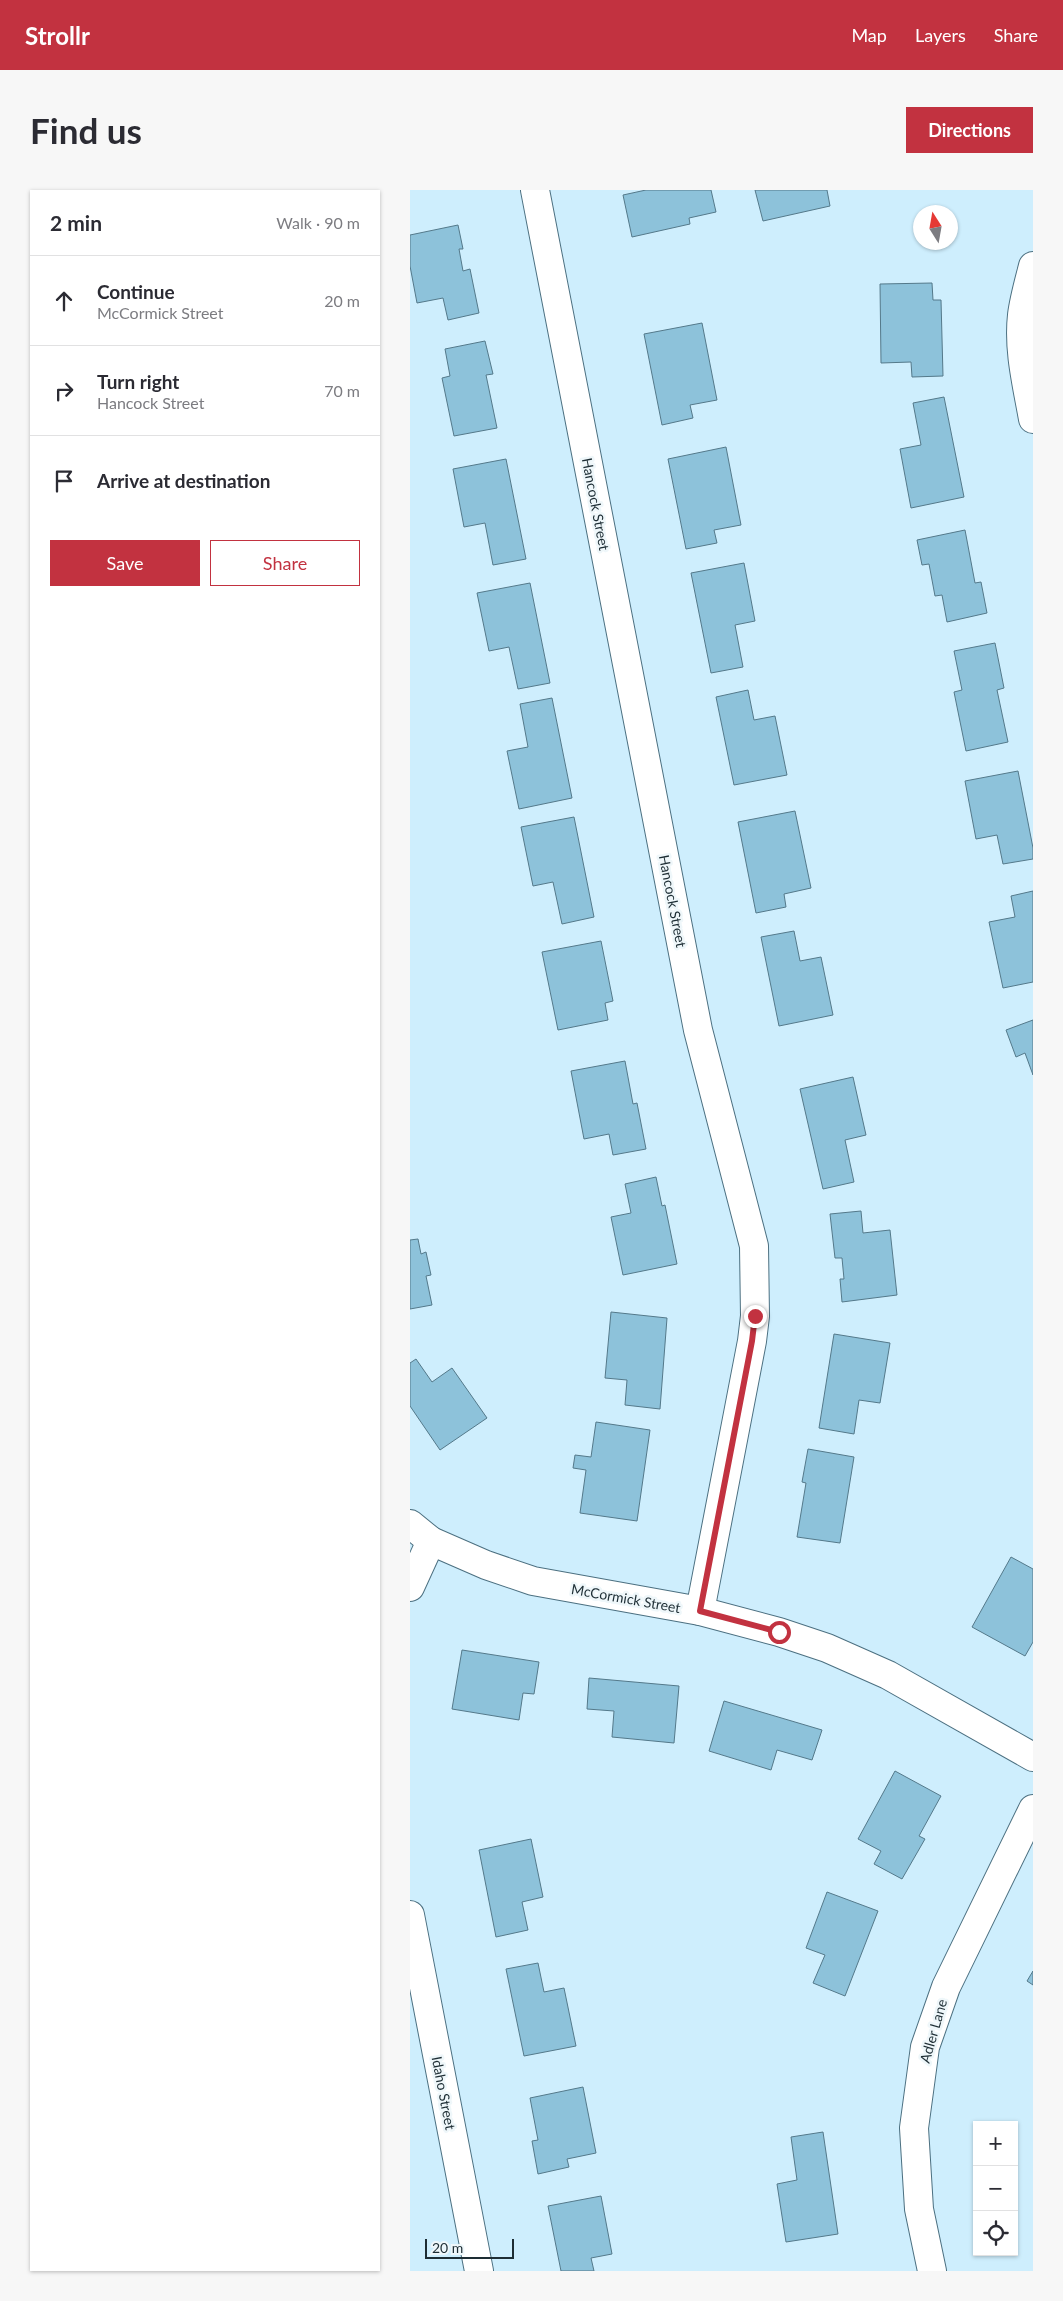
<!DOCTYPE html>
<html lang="en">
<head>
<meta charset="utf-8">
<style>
  body { margin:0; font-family:Lato,sans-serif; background:#f7f7f7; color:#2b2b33 }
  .controls { position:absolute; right:15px; bottom:15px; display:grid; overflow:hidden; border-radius:0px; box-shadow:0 1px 4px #0004 }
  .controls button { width:45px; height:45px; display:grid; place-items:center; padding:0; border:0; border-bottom:1px solid #e1e1e2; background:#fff; color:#2b2b33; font:25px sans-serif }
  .compass { position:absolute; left:503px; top:15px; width:45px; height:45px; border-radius:50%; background:#fff; box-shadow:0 1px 4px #0004; rotate:349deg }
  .scale { position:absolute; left:15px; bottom:12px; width:89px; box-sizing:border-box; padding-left:5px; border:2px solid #1d2d34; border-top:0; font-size:14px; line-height:18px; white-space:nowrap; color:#1d2d34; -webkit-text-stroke:4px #eff7fa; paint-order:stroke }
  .stop { position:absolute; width:15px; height:15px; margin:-11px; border:4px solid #c23240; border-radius:50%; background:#fff }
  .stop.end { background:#c23240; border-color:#fff; box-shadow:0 1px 5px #0008 }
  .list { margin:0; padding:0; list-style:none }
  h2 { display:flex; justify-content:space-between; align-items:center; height:65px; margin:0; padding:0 20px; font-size:21px }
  h2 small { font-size:16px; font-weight:400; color:#7c7c81 }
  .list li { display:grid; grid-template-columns:32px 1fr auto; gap:15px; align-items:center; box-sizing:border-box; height:90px; padding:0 20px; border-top:1px solid #e1e1e2 }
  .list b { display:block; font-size:19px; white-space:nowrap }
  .list p { margin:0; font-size:16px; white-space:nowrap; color:#7c7c81 }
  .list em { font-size:16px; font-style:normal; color:#7c7c81 }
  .actions { display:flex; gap:10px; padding:15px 20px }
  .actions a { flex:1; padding:11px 0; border:1px solid #c23240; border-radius:0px; text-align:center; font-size:18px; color:#c23240 }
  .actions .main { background:#c23240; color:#fff }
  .icon { flex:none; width:28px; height:28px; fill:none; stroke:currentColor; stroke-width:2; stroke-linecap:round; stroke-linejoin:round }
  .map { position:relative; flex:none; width:623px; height:2081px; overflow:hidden; border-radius:0px }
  header { display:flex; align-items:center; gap:30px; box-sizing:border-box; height:70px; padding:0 25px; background:#c23240; color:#fff }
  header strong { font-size:24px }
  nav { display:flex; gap:28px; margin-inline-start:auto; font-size:18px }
  .intro { display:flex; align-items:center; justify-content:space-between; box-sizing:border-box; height:120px; padding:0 30px }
  h1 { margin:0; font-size:35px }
  .button { padding:12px 22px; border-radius:0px; background:#c23240; color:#fff; font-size:18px; font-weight:700 }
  main { display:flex; gap:30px; padding:0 30px }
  aside { flex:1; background:#fff; border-radius:0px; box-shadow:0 1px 4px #0004 }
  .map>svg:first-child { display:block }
  .building { fill:#8dc2da; stroke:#54798a }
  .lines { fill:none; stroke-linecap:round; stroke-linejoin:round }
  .minor-casing { stroke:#4c7081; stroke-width:30 }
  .minor { stroke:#fff; stroke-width:28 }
  .route { stroke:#c23240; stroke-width:6 }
  .labels { text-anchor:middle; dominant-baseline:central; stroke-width:5; stroke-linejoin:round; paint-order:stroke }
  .street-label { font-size:14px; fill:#1d2d34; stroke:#eff7fa }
</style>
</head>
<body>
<header>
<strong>Strollr</strong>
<nav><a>Map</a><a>Layers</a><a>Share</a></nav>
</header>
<div class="intro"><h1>Find us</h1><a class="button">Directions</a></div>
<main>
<aside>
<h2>2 min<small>Walk · 90 m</small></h2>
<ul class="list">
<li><svg class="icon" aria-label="ahead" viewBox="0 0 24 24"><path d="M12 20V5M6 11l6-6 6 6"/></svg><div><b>Continue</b><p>McCormick Street</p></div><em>20 m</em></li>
<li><svg class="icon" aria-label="right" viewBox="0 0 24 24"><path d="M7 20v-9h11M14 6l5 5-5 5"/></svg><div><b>Turn right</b><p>Hancock Street</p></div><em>70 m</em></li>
<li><svg class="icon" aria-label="arrive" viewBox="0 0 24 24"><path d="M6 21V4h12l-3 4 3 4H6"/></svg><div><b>Arrive at destination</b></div></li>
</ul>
<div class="actions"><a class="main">Save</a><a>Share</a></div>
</aside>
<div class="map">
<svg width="623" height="2081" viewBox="0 0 623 2081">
  <rect width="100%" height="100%" fill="#ceeefd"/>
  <g class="building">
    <polygon points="236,0 301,0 306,22 279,28 280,34 222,47 213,5"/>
    <polygon points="345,0 417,0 420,16 353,31"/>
    <polygon points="48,35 53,59 49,59 53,81 60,79 69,123 38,130 33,108 7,113 0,76 0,45"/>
    <polygon points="522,93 523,110 531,110 533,186 502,187 501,172 471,173 470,94"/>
    <polygon points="292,133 307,210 280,215 283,228 252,235 234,144"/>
    <polygon points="75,151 83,184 76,185 87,238 44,246 32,188 40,186 35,159"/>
    <polygon points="534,207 554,307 501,318 490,259 511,255 503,213"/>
    <polygon points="316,257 331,335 304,340 307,353 276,359 258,269"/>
    <polygon points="96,269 116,369 83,375 75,333 54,337 43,279"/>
    <polygon points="555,340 565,393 571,392 577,423 537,432 532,405 525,406 519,374 512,375 507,350"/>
    <polygon points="334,373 345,431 325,435 333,477 301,483 281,383"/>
    <polygon points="120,393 140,493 108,499 99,457 79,461 67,403"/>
    <polygon points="585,453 594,498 587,500 598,552 556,561 544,502 552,500 544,461"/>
    <polygon points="338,500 344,530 365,526 377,585 324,595 306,507"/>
    <polygon points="142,508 162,608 109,619 97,561 118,557 110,514"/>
    <polygon points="608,581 623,658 623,669 593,674 587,645 566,649 555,591"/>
    <polygon points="385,621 401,698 374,704 376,717 346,723 328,632"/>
    <polygon points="164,627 184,727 152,734 143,692 123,696 111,637"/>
    <polygon points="623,701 623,792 593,798 579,732 605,727 601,706"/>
    <polygon points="384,741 390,771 411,767 423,825 369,836 351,747"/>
    <polygon points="191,751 203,811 195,813 198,830 148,840 132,762"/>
    <polygon points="623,830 623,885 615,863 606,867 596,840"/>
    <polygon points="215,871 223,914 227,913 236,959 203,965 199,944 174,949 161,881"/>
    <polygon points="443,887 456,945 435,950 444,992 413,999 390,899"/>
    <polygon points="246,987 252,1016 255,1015 267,1074 213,1085 201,1027 221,1023 215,994"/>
    <polygon points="451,1021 453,1043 480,1040 487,1105 432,1112 430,1089 434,1089 432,1068 425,1068 420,1024"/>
    <polygon points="8,1049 11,1064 16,1062 21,1085 16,1086 22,1115 0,1119 0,1050"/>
    <polygon points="201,1122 257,1128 250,1219 215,1215 217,1190 195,1188"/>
    <polygon points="424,1144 480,1153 470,1213 449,1210 444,1244 409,1238"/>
    <polygon points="6,1169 22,1192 42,1178 77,1228 30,1260 0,1216 0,1173"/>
    <polygon points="186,1232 240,1240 227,1331 170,1323 176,1280 163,1278 165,1265 181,1267"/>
    <polygon points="398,1259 444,1267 430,1353 387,1347 396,1293 392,1292"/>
    <polygon points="601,1367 623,1379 623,1452 615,1466 562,1437"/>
    <polygon points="52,1460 129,1472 124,1504 113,1503 109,1530 42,1519"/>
    <polygon points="179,1488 269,1496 264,1553 202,1547 204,1521 177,1519"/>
    <polygon points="314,1511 412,1540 402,1570 367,1560 361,1580 299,1561"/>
    <polygon points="485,1581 531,1606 509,1646 515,1649 492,1689 464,1674 471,1661 448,1649"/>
    <polygon points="121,1649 133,1707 112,1712 118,1740 86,1747 69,1660"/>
    <polygon points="417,1702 468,1721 435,1806 403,1793 415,1765 396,1758"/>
    <polygon points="128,1773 134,1802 154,1798 166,1856 114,1866 96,1779"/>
    <polygon points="623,1781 623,1795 617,1791"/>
    <polygon points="173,1897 186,1963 157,1969 159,1977 128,1984 122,1951 128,1950 120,1908"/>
    <polygon points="413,1942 428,2044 376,2052 367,1994 387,1990 381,1947"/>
    <polygon points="191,2006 202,2064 181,2068 184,2081 151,2081 138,2016"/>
  </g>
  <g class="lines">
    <defs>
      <g id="minor">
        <polyline points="125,0 288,840 344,1056 345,1126 342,1151 290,1421"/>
        <path d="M 623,76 C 619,92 614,109 612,125 C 608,160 617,195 623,229"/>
        <polyline points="0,1334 21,1351 76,1375 123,1391 290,1421 369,1442 417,1458 478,1485 623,1567"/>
        <polyline points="0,1397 21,1351"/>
        <polyline points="0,1725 69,2081"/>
        <polyline points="522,2081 509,2019 504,1938 515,1857 536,1797 623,1619"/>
      </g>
    </defs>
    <use href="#minor" class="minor-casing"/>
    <use href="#minor" class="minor"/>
  </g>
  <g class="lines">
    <polyline class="route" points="345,1126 342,1151 290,1421 369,1442"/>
  </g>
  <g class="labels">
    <g class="street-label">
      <text transform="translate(186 314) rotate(79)">Hancock Street</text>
      <text transform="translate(263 711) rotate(79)">Hancock Street</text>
      <text transform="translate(216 1408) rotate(10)">McCormick Street</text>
      <text transform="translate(523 1841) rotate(-74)">Adler Lane</text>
      <text transform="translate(34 1903) rotate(79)">Idaho Street</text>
    </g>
  </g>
</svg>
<div class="controls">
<button>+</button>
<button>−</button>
<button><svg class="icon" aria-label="locate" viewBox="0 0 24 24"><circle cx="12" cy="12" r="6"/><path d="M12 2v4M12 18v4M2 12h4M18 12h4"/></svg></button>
</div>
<svg class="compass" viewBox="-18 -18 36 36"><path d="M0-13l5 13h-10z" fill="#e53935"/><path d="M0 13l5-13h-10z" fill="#7c7c81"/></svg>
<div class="scale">20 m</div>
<div class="stop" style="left:369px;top:1442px"></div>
<div class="stop end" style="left:345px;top:1126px"></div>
</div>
</main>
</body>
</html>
